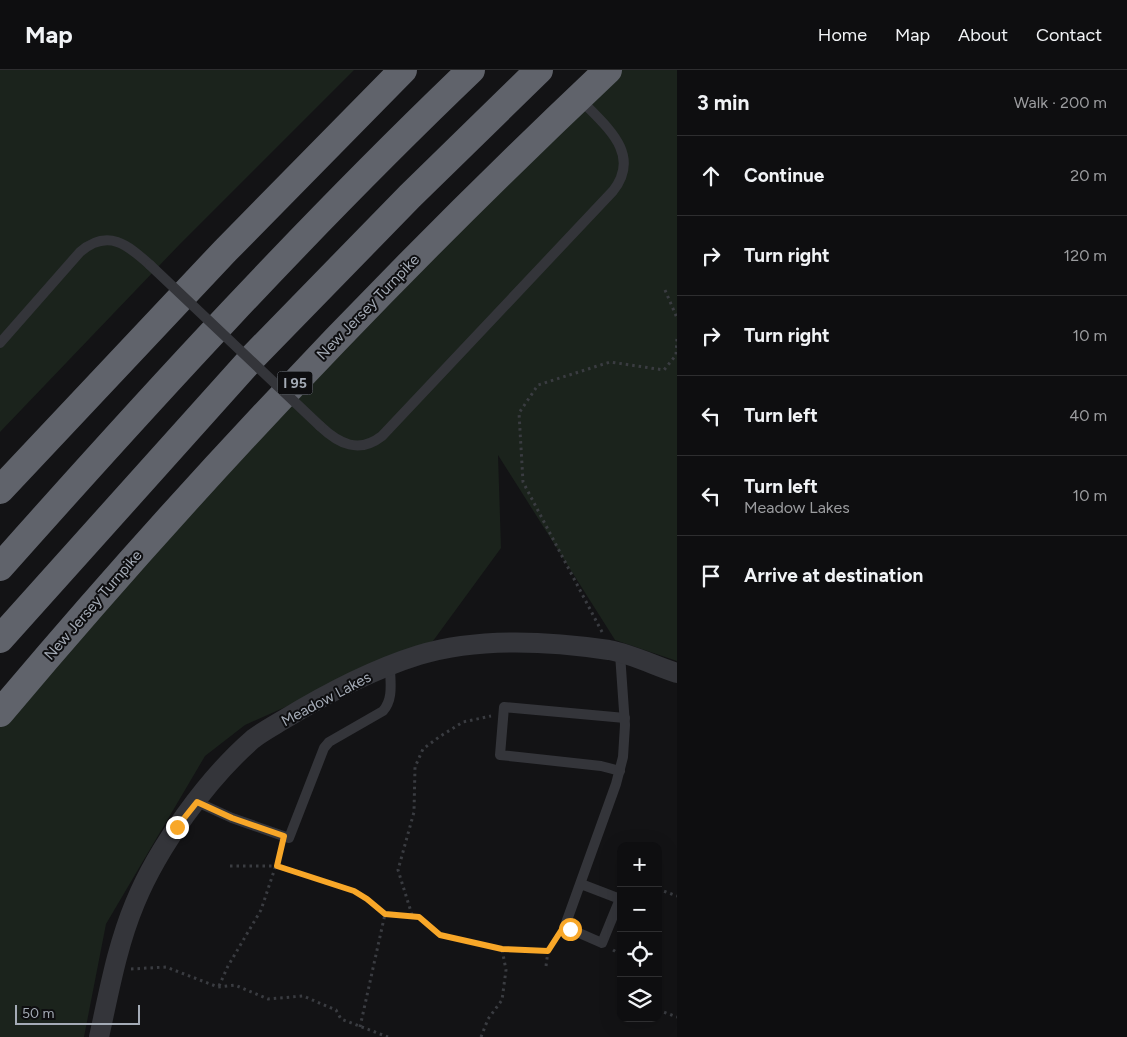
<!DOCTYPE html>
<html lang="en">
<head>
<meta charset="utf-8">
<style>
  body { margin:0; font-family:Figtree,sans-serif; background:#171719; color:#f1f3f6 }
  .controls { position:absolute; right:15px; bottom:15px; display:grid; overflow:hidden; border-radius:10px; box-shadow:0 5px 20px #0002 }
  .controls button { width:45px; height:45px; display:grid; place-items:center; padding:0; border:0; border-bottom:1px solid #2e2e30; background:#0e0e10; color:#f1f3f6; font:25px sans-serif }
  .scale { position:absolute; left:15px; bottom:12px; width:125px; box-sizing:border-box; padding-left:5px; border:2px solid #a4abb6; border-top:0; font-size:14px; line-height:18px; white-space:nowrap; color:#a4abb6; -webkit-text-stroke:4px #0e0e10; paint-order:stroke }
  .stop { position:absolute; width:15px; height:15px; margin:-11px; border:4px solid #f8a728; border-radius:50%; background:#fff }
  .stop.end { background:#f8a728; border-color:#fff; box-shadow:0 1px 5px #0008 }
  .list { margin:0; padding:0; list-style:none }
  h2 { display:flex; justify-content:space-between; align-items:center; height:65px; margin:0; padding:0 20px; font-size:21px }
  h2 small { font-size:16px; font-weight:400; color:#9b9c9f }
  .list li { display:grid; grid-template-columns:32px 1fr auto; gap:15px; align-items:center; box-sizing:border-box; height:80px; padding:0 20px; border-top:1px solid #2e2e30 }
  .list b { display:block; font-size:19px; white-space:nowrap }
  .list p { margin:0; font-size:16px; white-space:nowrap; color:#9b9c9f }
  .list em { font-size:16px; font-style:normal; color:#9b9c9f }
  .icon { flex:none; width:28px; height:28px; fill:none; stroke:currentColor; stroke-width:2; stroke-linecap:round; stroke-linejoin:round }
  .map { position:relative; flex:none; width:677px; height:967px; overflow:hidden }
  header { display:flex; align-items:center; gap:30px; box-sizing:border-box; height:70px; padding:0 25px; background:#0e0e10; border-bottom:1px solid #2e2e30 }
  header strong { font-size:24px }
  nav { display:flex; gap:28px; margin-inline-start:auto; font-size:18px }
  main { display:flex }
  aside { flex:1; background:#0e0e10 }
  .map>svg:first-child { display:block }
  .green { fill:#1b231c }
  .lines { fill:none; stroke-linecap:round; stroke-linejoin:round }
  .path { stroke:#3a3c41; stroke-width:3; stroke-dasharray:2.5 4; stroke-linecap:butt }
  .lane { stroke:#34353a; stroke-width:10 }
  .street { stroke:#34353a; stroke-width:20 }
  .highway { stroke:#60636b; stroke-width:28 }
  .lane-bridge { stroke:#34353a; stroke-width:10 }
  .route { stroke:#f8a728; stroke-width:6 }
  .labels { text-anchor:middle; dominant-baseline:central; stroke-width:4; stroke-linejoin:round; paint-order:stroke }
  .shield { fill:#0e0e10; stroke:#777c84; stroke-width:1 }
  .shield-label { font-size:14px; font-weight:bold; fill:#a4abb6 }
  .street-label { font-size:15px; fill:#a4abb6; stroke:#0e0e10 }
</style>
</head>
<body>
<header>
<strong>Map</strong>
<nav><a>Home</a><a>Map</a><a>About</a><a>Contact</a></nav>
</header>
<main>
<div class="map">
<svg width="677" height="967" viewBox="0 0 677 967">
  <rect width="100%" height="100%" fill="#131315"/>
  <g class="green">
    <polygon points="0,0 354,0 179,175 0,362"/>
    <polygon points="591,0 677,0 677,591 615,570 498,385 501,478 433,571 245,655 205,686 106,854 84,967 0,967 0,628"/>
  </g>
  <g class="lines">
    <g class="path">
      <polyline points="665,220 677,248"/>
      <polyline points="602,562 523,412 519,343 538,315 610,292 664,300 676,285 677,268"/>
      <polyline points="230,796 277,796 354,821 385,844 419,847 440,865 450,868 502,879 548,881"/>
      <polyline points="658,819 677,826"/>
      <polyline points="412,845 398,800 414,742 415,697 423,679 439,667 463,652 491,646"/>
      <polyline points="613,880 621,885"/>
      <polyline points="546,896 548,881 558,863"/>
      <polyline points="131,899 166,897 218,917 235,915 268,929 303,926 336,940 341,949 388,967"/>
      <polyline points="219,916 228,896 261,840 282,777"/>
      <polyline points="658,940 677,947"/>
      <polyline points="360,957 385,844"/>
      <polyline points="481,967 488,949 502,930 506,900 502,879"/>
    </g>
    <g class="lane">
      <path d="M 0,273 L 80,182 C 108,158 128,175 150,195"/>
      <path d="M 320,356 C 339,374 359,384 382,366 L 613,121 C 643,83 604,55 579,28"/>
      <polyline points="620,701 601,696 500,685 504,637 625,648"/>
      <path d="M 197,732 L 232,748 L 289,768 L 324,678 L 329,672 L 383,641 C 394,628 390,612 390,596"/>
      <polyline points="581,814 620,829 602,873 570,859 566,853 616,714 623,687 625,655 620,584"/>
    </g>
    <path class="street" d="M 99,967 C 109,922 117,876 135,833 C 158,777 207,709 253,669 C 262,662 273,656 283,650 C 324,625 374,599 419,585 C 479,567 549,571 609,580 C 632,584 655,596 677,603"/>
    <g class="highway">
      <polyline points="0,420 225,181 403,0"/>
      <path d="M 0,497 C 152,326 306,158 471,0"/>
      <polyline points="0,569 253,287 410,126 539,0"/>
      <path d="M 0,643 C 190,417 393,203 608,0"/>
    </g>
    <polyline class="lane-bridge" points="150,195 320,356"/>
  </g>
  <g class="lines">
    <polyline class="route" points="177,757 197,732 232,748 284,766 277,796 354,821 367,829 385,844 419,847 440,865 502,879 548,881 566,853 570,859"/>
  </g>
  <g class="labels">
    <rect class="shield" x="277.5" y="301.5" width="35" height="23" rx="4"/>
    <g class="shield-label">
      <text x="295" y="313">I 95</text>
    </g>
    <g class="street-label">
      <text transform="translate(368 237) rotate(-46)">New Jersey Turnpike</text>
      <text transform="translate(93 535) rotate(-49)">New Jersey Turnpike</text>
      <text transform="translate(326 629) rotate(-28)">Meadow Lakes</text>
    </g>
  </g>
</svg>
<div class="controls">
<button>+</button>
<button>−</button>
<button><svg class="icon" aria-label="locate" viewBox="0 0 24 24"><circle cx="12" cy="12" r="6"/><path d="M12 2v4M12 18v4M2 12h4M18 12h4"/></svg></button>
<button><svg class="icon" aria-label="layers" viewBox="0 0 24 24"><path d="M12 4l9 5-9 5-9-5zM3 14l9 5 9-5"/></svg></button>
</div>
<div class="scale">50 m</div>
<div class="stop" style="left:570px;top:859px"></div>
<div class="stop end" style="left:177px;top:757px"></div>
</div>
<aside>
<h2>3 min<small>Walk · 200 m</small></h2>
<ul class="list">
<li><svg class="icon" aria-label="ahead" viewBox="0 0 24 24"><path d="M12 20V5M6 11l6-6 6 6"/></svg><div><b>Continue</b></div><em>20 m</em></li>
<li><svg class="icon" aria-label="right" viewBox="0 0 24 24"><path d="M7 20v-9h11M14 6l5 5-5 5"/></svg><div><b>Turn right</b></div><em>120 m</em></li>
<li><svg class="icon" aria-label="right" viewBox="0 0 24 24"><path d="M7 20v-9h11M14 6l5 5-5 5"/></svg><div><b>Turn right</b></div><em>10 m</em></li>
<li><svg class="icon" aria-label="left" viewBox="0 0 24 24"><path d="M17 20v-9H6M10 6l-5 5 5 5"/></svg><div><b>Turn left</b></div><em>40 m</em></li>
<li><svg class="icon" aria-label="left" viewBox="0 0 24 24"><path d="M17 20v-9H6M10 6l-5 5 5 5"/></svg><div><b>Turn left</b><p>Meadow Lakes</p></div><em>10 m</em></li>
<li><svg class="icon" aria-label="arrive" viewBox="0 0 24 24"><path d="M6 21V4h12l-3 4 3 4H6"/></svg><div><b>Arrive at destination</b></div></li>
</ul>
</aside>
</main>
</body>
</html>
